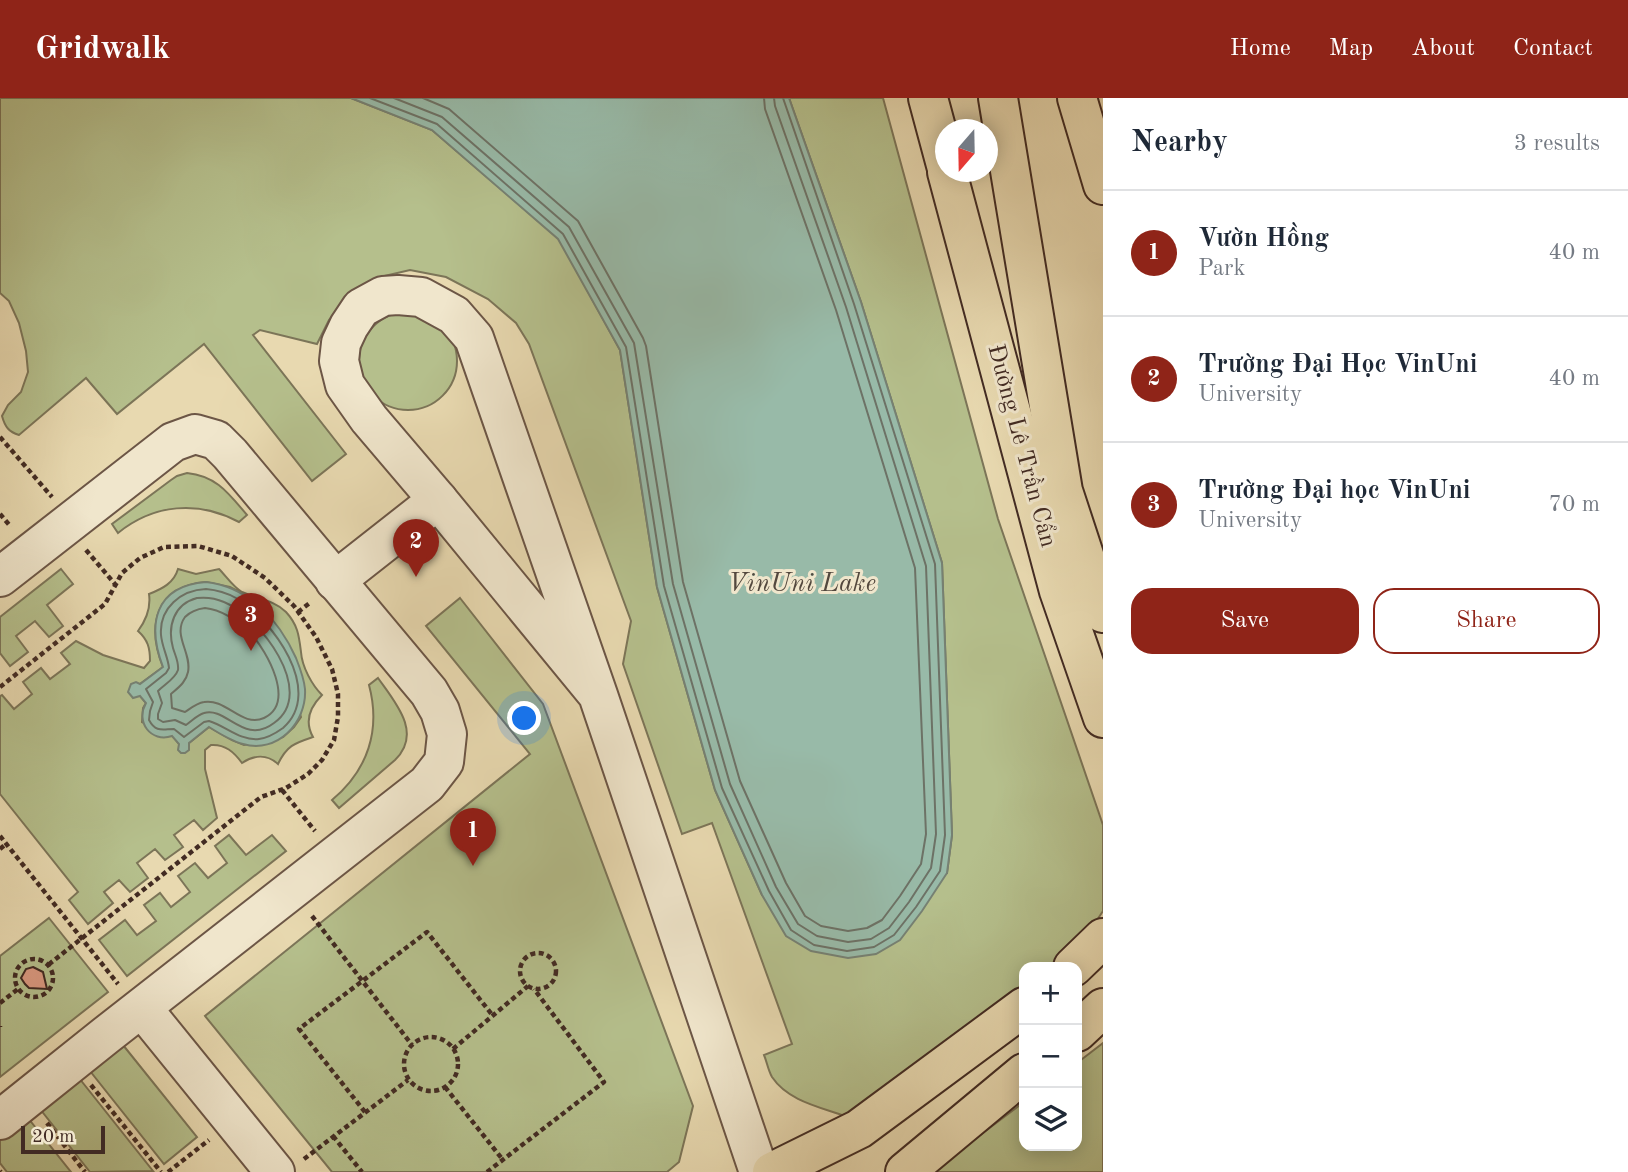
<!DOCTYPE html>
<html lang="en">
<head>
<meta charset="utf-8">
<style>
  body { margin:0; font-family:"Old Standard TT",serif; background:#f6f6f7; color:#1f2937 }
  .controls { position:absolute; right:21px; bottom:21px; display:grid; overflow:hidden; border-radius:14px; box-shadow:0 4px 18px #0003 }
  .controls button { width:63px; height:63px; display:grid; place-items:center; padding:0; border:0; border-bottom:2px solid #e0e1e3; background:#fff; color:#1f2937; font:35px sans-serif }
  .compass { position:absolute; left:935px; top:21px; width:63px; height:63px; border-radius:50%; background:#fff; box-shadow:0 4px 18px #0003; rotate:200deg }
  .scale { position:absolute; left:21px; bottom:18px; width:84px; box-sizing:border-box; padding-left:7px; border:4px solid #422b23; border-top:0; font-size:19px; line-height:24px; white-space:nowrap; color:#422b23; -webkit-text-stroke:5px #f0e6cc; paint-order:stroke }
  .you { position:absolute; left:525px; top:621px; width:24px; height:24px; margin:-18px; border:5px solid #fff; border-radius:50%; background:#1a73e8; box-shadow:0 0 0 10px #1a73e833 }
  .badge { display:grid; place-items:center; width:46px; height:46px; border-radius:50%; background:#8f2418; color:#fff; font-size:23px; font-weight:700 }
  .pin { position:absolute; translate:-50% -58px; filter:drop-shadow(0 2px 4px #0008) }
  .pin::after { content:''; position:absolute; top:37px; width:24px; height:21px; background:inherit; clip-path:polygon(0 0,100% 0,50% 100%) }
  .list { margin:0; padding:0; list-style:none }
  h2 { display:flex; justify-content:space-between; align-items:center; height:91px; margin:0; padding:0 28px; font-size:30px }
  h2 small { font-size:23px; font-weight:400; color:#747a83 }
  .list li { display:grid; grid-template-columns:46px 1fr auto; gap:21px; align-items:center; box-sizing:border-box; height:126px; padding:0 28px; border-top:2px solid #e0e1e3 }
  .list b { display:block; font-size:26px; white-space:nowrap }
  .list p { margin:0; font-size:23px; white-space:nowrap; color:#747a83 }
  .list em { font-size:23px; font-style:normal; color:#747a83 }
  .actions { display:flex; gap:14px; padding:21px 28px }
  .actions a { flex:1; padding:16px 0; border:2px solid #8f2418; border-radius:21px; text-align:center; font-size:24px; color:#8f2418 }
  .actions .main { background:#8f2418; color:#fff }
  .icon { flex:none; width:38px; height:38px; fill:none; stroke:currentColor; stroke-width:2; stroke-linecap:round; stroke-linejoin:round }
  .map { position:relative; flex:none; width:1103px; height:1074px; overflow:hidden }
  header { display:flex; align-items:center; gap:42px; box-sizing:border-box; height:98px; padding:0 35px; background:#8f2418; color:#fff }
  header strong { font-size:33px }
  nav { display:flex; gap:38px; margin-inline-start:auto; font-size:24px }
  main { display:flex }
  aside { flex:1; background:#fff }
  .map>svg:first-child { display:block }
  .green { fill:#b5bf8c; stroke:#7c7558; stroke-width:2; fill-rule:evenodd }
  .water { fill:#98baa8; stroke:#768173; stroke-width:2 }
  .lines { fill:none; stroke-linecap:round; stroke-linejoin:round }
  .shore { stroke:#6d7266; stroke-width:2 }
  .building { fill:#db9a82; stroke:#422b23; stroke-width:2 }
  .minor-casing { stroke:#6c5646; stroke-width:42 }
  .major-casing { stroke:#422b23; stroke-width:42 }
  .highway-casing { stroke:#422b23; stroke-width:42 }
  .path { stroke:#422b23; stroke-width:4.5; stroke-dasharray:5 3.5; stroke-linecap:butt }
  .minor { stroke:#f0e6cc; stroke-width:38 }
  .major { stroke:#e8d9b0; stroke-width:38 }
  .highway { stroke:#e8d9b0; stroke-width:38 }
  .labels { text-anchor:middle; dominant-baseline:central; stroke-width:6; stroke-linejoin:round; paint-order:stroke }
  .street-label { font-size:24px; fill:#422b23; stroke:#f0e6cc }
  .water-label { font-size:26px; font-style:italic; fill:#53483e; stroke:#f0e6cc }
</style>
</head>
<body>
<header>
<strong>Gridwalk</strong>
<nav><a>Home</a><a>Map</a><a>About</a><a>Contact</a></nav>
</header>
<main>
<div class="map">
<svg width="1103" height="1074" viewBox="0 0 1103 1074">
  <rect width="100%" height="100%" fill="#e8d9b0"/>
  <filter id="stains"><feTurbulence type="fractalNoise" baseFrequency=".00286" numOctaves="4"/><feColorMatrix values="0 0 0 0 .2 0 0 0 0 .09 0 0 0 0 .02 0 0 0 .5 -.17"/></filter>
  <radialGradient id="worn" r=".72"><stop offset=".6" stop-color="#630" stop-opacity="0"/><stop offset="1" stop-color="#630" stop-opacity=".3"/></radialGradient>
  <g class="green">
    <path d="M 0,0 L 351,0 L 432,32 L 559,141 L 620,252 L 657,489 L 715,692 L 762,797 L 947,775 L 952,737 L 942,465 L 861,204 L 789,0 L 883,0 L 998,421 L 1103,727 L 1103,813 L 1097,822 L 1087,830 L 1058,869 L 1024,869 L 1024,894 L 845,1018 C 820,1009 788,1003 772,979 C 768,972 767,964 764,957 L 792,946 L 712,725 L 682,736 L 623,566 L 631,523 L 529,246 L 516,225 L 488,201 L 446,179 L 410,172 L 376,180 L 348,197 L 329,222 L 317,246 L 260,232 L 253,237 L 346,356 L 312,383 L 204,246 L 117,316 L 86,280 L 19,337 C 9,334 5,329 2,318 L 8,307 L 21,294 L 28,274 L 26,253 L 19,225 L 9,203 L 0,195 Z"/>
    <circle cx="408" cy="263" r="49"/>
    <path d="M 187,375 C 217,378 229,396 247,417 L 239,424 C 198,402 154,406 118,435 L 112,426 L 171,382 L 177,378 Z"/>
    <polygon points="61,471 73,486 47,507 63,528 49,539 35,523 16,538 28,554 10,568 0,555 0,519"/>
    <path d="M 178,471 L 196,476 L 219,471 C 226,478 233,489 242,494 C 257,501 274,502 286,514 C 298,527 299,538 301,554 C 302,569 312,587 322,597 C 310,609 304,623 313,639 C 295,645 287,647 278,666 C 267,656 254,657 242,665 C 234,654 225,646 211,647 L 205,652 L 205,671 L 217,720 L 203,732 L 194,722 L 174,737 L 183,749 L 165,762 L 155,751 L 137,765 L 148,780 L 130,794 L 119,782 L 104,794 L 113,805 L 88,826 L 69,802 L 78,794 L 0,696 L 0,598 L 2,597 L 14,611 L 32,596 L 23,584 L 41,570 L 50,581 L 70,566 L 61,555 L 76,543 L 103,557 L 144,570 L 150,563 C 150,550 148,542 138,533 C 147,521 151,510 149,496 C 162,491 174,485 178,471 ZM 206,484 L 230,489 L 242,495 L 269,518 L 301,619 L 294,629 L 283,639 L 244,647 L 232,642 L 209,629 L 189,645 L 179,646 L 172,637 L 142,624 L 143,610 L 146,605 L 140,598 L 140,586 L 163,569 C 146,527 156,488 206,484 Z"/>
    <polygon points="460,500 543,606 693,1008 679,1064 667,1074 332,1074 205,918 530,656 426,528"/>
    <path d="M 378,580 C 395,604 423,635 395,662 L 339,710 L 332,702 C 368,672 381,632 369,587 Z"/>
    <polygon points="229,737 246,757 272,737 286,753 127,878 99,842 125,822 137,837 156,823 144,807 160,795 171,809 190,794 178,778 195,765 208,780 227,765 215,748"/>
    <polygon points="49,820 108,894 0,979 0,858"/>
    <polygon points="1103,945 1103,1074 931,1074 1024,1004 1024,1048 1077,1048 1077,965"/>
    <polygon points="123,947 197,1039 164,1066 90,973"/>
    <polygon points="79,980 153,1073 90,1074 40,1011"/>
    <polygon points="28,1020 71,1074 7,1074 0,1065 0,1042"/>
  </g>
  <g class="water">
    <polygon points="351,0 789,0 861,204 942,465 952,737 947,775 922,813 900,842 876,856 848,860 811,853 786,838 762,797 715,692 657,489 620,252 558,141 432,32"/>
    <path d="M 206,484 C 249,489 279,522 296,560 C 300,570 304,580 305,591 C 307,625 277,656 243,646 C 231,643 220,636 209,629 L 189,645 L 189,652 L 185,655 L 181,655 L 178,652 L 179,646 L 172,638 C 151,645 135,624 146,605 L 140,598 L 133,600 L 128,594 L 131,586 L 136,584 L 140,586 L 163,569 C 147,527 154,488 206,484 Z"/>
  </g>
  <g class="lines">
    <g class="shore">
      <polyline points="370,0 437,26 563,136 626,249 664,488 722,690 769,793 791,832 814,847 847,853 874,849 894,837 916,809 940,773 945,737 935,466 854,206 783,0"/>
      <polyline points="394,0 442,19 569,129 634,245 673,486 730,686 776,789 798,826 817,838 848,844 871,841 889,830 909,804 931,770 936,736 926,468 846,209 775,8 774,0"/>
      <polyline points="423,0 449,11 578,123 643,240 646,248 683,484 740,683 786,785 805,818 821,828 848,833 867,830 882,822 900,798 921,766 926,736 915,470 836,212 765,11 764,0"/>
      <path d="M 206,491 C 217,492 227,495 236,500 C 272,521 325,593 283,630 C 276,635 268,640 259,641 C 240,643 226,628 209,623 L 204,624 L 184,639 L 174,631 C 163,631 156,635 149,622 L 150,613 L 153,604 L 146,591 L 166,575 L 169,570 C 168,559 162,549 161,537 C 159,510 181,492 206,491 Z"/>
      <path d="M 197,500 C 206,499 215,500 224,504 C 259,518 318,594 274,625 C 244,648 226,608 204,615 C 197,617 192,623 186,627 L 175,622 L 163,624 L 158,621 L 158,616 L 162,605 L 158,593 C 165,586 175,581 178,572 C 179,564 175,557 173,550 C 167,528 174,506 197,500 Z"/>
      <path d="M 205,510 C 223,512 238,523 251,536 C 267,553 296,605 264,620 C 242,630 226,600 204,604 C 197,605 191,610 185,614 L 172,610 L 171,596 C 179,589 186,584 188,574 C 192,555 172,537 185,519 C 191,513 197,511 205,510 Z"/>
    </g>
  </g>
  <polygon class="building" points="33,869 43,874 47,891 29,890 25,886 21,880 26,871"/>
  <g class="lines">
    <defs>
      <g id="minor">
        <polyline points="0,479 173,344 195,336 216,342 230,356 429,594 440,613 447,636 444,664 427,686 105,938 0,1022"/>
        <polyline points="335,483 438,402"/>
        <polyline points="598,597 438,402 369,321 345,287 339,263 341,245 349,228 361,210 383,198 398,197 421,199 454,217 474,240 598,597 759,1074"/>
        <polyline points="142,910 275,1074"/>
      </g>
      <g id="major">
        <polyline points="928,0 946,67"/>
        <polyline points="947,74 1059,493 1103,620"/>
        <polyline points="1073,869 1103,840"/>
        <polyline points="1077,934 1103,910"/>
        <polyline points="772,1074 859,1031 1024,909"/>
        <polyline points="905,1074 1024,975"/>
      </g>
      <g id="highway">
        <polyline points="998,0 1063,393 1103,515"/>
        <polyline points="1077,0 1103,87"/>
      </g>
    </defs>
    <use href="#minor" class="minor-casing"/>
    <use href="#major" class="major-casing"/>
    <use href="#highway" class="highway-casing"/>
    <g class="path">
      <polyline points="0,339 52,399"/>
      <polyline points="0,416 11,429"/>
      <polyline points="86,452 115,486"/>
      <polyline points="298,514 311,504"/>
      <polyline points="0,589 105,506 122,475 140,460 164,449 198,448 232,458 265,480 294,508 316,539 332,571 338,596 338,619 334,642 322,662 308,676 286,690 261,699 48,867"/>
      <polyline points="282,692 315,733"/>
      <polyline points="0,738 118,886"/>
      <polyline points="0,751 6,746"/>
      <polyline points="312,818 412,947"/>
      <circle cx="538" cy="873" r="18"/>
      <circle cx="34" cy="880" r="19"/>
      <polyline points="0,905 18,891"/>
      <polyline points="0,928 0,929"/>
      <circle cx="431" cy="966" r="27"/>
      <polyline points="453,951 528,888"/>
      <polyline points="91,987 161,1074"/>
      <polyline points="445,989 503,1062"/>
      <polyline points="365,1014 299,931 427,834 493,918"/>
      <polyline points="47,1025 85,1074"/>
      <polyline points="333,1038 362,1074"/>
      <polyline points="304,1061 408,982"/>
      <polyline points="0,1073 1,1074"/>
      <polyline points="168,1074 209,1042"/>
      <polyline points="487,1074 604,984 534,891"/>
    </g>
    <use href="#minor" class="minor"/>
    <use href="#major" class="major"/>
    <use href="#highway" class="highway"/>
  </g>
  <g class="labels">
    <g class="street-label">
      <text transform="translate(1021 348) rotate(75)">Đường Lê Trần Cẩn</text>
    </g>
    <g class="water-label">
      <text x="802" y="486">VinUni Lake</text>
    </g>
  </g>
  <rect width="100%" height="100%" filter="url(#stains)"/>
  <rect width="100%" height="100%" fill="url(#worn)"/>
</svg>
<div class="controls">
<button>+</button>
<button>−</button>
<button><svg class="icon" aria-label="layers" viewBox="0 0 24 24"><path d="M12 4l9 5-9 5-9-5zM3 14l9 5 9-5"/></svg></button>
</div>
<svg class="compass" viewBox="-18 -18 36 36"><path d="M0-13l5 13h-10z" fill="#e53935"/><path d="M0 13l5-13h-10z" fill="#747a83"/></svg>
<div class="scale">20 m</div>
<div class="you"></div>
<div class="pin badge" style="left:473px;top:768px">1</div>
<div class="pin badge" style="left:416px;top:479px">2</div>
<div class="pin badge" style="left:251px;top:553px">3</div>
</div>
<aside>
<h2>Nearby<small>3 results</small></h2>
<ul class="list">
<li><span class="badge">1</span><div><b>Vườn Hồng</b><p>Park</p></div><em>40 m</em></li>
<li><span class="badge">2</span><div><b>Trường Đại Học VinUni</b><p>University</p></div><em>40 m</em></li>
<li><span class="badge">3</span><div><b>Trường Đại học VinUni</b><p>University</p></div><em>70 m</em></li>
</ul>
<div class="actions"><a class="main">Save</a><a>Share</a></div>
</aside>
</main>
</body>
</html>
